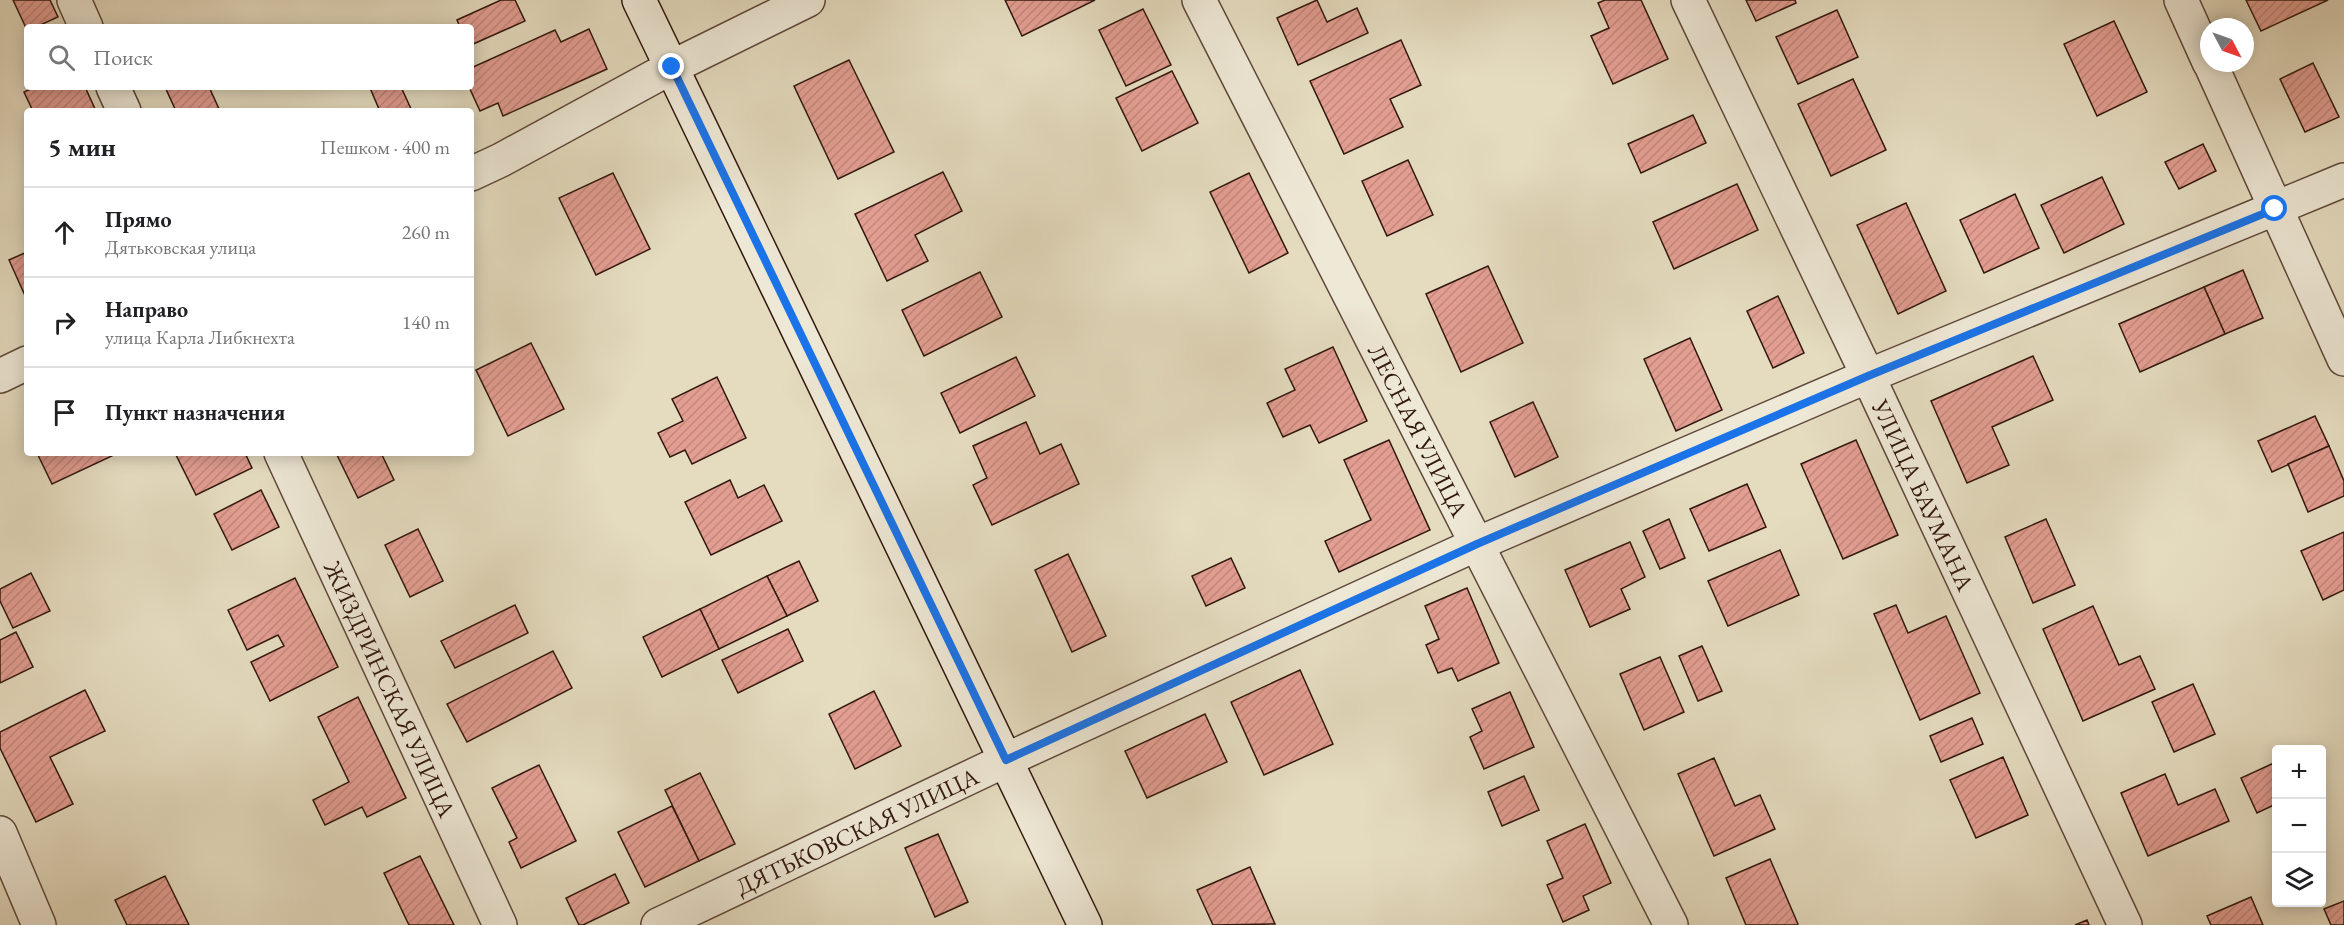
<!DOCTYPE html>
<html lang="ru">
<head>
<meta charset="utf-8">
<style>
  body { margin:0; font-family:"EB Garamond",serif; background:#f6f6f6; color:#202124 }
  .controls { position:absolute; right:18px; bottom:18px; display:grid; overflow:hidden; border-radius:6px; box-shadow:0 3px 15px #0003 }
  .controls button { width:54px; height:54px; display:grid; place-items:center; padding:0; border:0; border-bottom:2px solid #e0e0e0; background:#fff; color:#202124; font:30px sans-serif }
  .compass { position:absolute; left:2200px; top:18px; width:54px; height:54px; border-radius:50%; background:#fff; box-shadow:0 3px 15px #0003; rotate:131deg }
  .stop { position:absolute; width:18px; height:18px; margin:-14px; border:4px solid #1a73e8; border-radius:50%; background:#fff }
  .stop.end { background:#1a73e8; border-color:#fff; box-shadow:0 2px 6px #0008 }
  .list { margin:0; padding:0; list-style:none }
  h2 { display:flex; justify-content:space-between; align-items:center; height:78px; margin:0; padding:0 24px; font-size:26px }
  h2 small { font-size:20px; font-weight:400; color:#757577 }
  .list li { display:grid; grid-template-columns:39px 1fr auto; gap:18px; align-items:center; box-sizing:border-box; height:90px; padding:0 24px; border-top:2px solid #e0e0e0 }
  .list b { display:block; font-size:22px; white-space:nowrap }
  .list p { margin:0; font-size:20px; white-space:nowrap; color:#757577 }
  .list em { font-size:20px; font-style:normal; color:#757577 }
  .icon { flex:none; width:33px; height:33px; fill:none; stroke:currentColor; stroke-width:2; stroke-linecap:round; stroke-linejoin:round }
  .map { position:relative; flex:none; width:2344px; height:925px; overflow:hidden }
  .search { position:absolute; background:#fff; box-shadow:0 3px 15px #0003; left:24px; top:24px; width:450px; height:66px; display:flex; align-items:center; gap:15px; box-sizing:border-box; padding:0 21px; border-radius:6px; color:#757577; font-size:22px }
  .panel { position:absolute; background:#fff; box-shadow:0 3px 15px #0003; left:24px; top:108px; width:450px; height:348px; border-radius:6px }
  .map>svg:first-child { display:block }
  .building { fill:url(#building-hatch); stroke:#31170d; stroke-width:1.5 }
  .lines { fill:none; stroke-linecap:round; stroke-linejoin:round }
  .street-casing { stroke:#5e483a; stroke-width:36 }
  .secondary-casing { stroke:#31170d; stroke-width:36 }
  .street { stroke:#eee8d6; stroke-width:33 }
  .secondary { stroke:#eee8d6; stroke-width:33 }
  .route { stroke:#1a73e8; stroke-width:8 }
  .labels { text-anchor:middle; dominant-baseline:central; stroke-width:4.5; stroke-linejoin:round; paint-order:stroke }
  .street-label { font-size:24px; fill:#31170d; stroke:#eee8d6 }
</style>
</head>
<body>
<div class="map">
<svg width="2344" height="925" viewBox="0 0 2344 925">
  <defs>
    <pattern id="building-hatch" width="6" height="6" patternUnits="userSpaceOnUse" patternTransform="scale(1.5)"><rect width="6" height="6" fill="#e39e92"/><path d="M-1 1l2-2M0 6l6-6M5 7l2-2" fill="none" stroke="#c3877d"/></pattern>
  </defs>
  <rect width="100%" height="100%" fill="#e5dcc0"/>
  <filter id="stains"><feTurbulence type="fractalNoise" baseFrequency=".00333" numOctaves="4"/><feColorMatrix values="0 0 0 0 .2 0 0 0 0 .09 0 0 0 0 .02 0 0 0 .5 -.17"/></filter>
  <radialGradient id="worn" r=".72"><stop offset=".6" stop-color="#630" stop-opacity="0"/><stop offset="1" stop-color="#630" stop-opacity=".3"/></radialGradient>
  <g class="building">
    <polygon points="13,0 50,0 58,17 36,27 27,27 27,30"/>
    <polygon points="501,0 515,0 525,21 471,45 471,27 460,27 457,20"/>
    <polygon points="1005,0 1095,0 1022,36"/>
    <polygon points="1317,0 1327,22 1357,8 1368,33 1298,65 1277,18"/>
    <polygon points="1605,0 1641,0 1668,59 1613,84 1591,36 1609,28 1598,3"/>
    <polygon points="1746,0 1795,0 1796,3 1756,21"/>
    <polygon points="2246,0 2328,0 2261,31"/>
    <polygon points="1143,9 1171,65 1126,86 1099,30"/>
    <polygon points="1837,10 1858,57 1798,84 1776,37"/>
    <polygon points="2114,21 2147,92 2097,116 2064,44"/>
    <polygon points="589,29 607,69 503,116 498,103 480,111 469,87 471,87 471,68 555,30 561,42"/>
    <polygon points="1401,40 1421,85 1390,99 1403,127 1344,154 1310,81"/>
    <polygon points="849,60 894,152 838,179 794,86"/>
    <polygon points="2313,63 2339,117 2305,132 2280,79"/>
    <polygon points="1172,71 1198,123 1142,151 1116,98"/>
    <polygon points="1853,79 1886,150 1831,176 1798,104"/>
    <polygon points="35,87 85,87 96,111 33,111 24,92"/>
    <polygon points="165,87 209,87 220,111 176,111"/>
    <polygon points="401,87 412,111 374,111 379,109 370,88"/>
    <polygon points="1693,115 1706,143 1641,173 1628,144"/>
    <polygon points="2203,144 2216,171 2179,189 2165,162"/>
    <polygon points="1408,160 1433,215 1387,236 1362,181"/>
    <polygon points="943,172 962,211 915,235 928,261 887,281 855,214"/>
    <polygon points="613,173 650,249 596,275 559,198"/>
    <polygon points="1249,173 1288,253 1249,273 1210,192"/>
    <polygon points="2102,177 2124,224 2064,253 2041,205"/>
    <polygon points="1737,184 1758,230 1674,269 1653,222"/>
    <polygon points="2015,194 2039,248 1984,273 1960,220"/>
    <polygon points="1906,203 1946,291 1898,314 1857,225"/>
    <polygon points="27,252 27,300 9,260"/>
    <polygon points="1488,266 1523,343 1461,372 1426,294"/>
    <polygon points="2243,270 2263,318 2225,334 2204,287"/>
    <polygon points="980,272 1002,317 924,356 902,310"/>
    <polygon points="2204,287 2225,334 2140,372 2119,324"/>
    <polygon points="1778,296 1804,353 1773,368 1747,311"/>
    <polygon points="1690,338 1722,410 1676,431 1644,359"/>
    <polygon points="531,343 564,409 508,436 476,370"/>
    <polygon points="1333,347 1367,421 1319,443 1310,425 1283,437 1267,403 1295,390 1285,369"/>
    <polygon points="2033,356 2053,400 1992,427 2009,465 1967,483 1931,401"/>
    <polygon points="1016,357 1035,396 960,433 941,393"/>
    <polygon points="717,377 746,438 692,464 685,450 670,457 658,433 683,421 672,399"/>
    <polygon points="1533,402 1558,457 1515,477 1490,422"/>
    <polygon points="2315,416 2329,446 2272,472 2258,441"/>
    <polygon points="1026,422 1040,454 1061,444 1079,484 992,525 973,485 987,478 973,446"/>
    <polygon points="1389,440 1430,530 1339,572 1325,541 1371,520 1344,460"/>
    <polygon points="1856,440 1898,535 1843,559 1801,464"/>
    <polygon points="2329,446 2344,481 2344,496 2308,512 2288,464"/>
    <polygon points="37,453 113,453 114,455 52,484"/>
    <polygon points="175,453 245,453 252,468 196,495"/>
    <polygon points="336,453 381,453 394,480 358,498"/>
    <polygon points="730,480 738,498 764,485 782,521 711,555 685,502"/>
    <polygon points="1747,484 1766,527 1709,551 1690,509"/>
    <polygon points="261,490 279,527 232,550 214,514"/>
    <polygon points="1669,519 1685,558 1660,569 1643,531"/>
    <polygon points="2046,519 2075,585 2033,603 2005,537"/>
    <polygon points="418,529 443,581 410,597 385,545"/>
    <polygon points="2344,532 2344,590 2323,600 2301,551"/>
    <polygon points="1630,542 1645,577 1621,589 1630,609 1590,627 1565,570"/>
    <polygon points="1780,550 1799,595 1728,626 1708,581"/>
    <polygon points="1068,554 1106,636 1072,652 1035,570"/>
    <polygon points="1231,558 1245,588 1206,606 1192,576"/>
    <polygon points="799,561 818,601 787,616 767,576"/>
    <polygon points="31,573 50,611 13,628 0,601 0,589"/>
    <polygon points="767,576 787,616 719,649 700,609"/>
    <polygon points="295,578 338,667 270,701 251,662 284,646 278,635 247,650 228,610"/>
    <polygon points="1467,588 1499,663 1458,681 1452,668 1438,673 1426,645 1439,639 1425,606"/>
    <polygon points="515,605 528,633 455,668 441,641"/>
    <polygon points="1896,605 1908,633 1946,616 1980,693 1920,720 1874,614"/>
    <polygon points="2093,606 2119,665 2140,656 2155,689 2083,721 2043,629"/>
    <polygon points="700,609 719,649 662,677 643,637"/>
    <polygon points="788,629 803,661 738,693 722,660"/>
    <polygon points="16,632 33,667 0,683 0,640"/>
    <polygon points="1702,646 1722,691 1698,701 1679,656"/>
    <polygon points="553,651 572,688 467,742 447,704"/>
    <polygon points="1660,657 1684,712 1644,730 1620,674"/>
    <polygon points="1300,670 1333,744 1264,775 1231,702"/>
    <polygon points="2193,684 2215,734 2174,752 2152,702"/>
    <polygon points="85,690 105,731 50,757 73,804 36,822 0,748 0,732"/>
    <polygon points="874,691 901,746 855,769 829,714"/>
    <polygon points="1510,692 1534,747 1484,769 1470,737 1482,731 1472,709"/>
    <polygon points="358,697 406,798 367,817 362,807 325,825 313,800 349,782 318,717"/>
    <polygon points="1205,714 1227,762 1147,798 1125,751"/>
    <polygon points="1972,718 1983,744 1941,762 1930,736"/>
    <polygon points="2003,757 2028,815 1976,838 1950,780"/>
    <polygon points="1714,758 1735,806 1760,795 1775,829 1714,856 1678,774"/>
    <polygon points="2276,762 2276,804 2257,813 2241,778"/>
    <polygon points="539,765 576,841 521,868 509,842 517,838 492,788"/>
    <polygon points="700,773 735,844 699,861 665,790"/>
    <polygon points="2165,774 2178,805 2215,789 2229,821 2148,856 2121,793"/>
    <polygon points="1524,776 1539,810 1502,826 1488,792"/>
    <polygon points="672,806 699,861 645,887 618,832"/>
    <polygon points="1585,824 1611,883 1583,896 1589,910 1563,922 1547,885 1563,878 1547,841"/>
    <polygon points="938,834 968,902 935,917 905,848"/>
    <polygon points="420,856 454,925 409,925 384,873"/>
    <polygon points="1770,859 1798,924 1797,925 1746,925 1726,878"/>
    <polygon points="1250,867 1275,924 1213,925 1197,890"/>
    <polygon points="615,874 629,903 583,925 579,925 566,898"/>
    <polygon points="165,876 189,925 127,925 115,900"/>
    <polygon points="2251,897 2263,925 2211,925 2207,916"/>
    <polygon points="2344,901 2344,925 2331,925 2324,909"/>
    <polygon points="2087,920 2089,925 2075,925"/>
  </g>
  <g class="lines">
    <defs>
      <g id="street">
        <polyline points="74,0 86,27"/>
        <path id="s1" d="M 1199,0 L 1671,925"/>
        <path id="s2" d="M 1688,0 L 1868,376 L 2125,925"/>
        <polyline points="2181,0 2209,62"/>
        <polyline points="2210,63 2344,359"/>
        <polyline points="113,87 124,111"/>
        <polyline points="471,174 501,160 672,67 808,0"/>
        <polyline points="0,376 27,363"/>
        <path id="s3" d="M 281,453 L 500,925"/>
        <polyline points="0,833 39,925"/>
        <path id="s4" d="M 658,925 L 1006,760 L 1477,544 L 1868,376 L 2344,180"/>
      </g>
      <polyline id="secondary" points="639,0 1085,925"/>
    </defs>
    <use href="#street" class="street-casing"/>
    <use href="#secondary" class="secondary-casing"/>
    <use href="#street" class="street"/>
    <use href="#secondary" class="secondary"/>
  </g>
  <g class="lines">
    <polyline class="route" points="672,67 1006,760 1477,544 1868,376 2275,209"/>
  </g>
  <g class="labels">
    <g class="street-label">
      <text stroke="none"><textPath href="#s1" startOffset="483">ЛЕСНАЯ УЛИЦА</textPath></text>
      <text stroke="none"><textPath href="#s2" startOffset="548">УЛИЦА БАУМАНА</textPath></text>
      <text stroke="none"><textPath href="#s3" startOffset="260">ЖИЗДРИНСКАЯ УЛИЦА</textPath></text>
      <text stroke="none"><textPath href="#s4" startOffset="220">ДЯТЬКОВСКАЯ УЛИЦА</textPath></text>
    </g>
  </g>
  <rect width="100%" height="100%" filter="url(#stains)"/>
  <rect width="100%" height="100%" fill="url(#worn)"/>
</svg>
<div class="controls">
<button>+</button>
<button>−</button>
<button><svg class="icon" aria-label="layers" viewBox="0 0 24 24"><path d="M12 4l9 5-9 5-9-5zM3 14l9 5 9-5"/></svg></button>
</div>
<svg class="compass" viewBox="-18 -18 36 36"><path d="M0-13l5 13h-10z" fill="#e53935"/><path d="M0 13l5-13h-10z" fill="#757577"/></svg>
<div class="stop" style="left:2275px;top:209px"></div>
<div class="stop end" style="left:672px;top:67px"></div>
<div class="search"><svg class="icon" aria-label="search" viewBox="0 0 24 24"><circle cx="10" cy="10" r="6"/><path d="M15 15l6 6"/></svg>Поиск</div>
<section class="panel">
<h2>5 мин<small>Пешком · 400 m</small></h2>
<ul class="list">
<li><svg class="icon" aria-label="ahead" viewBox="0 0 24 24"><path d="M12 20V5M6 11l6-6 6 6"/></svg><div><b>Прямо</b><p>Дятьковская улица</p></div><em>260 m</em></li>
<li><svg class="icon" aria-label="right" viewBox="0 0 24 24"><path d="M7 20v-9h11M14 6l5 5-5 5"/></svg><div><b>Направо</b><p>улица Карла Либкнехта</p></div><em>140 m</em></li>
<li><svg class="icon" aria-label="arrive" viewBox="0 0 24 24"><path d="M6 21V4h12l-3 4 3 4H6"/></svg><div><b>Пункт назначения</b></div></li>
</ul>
</section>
</div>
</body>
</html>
